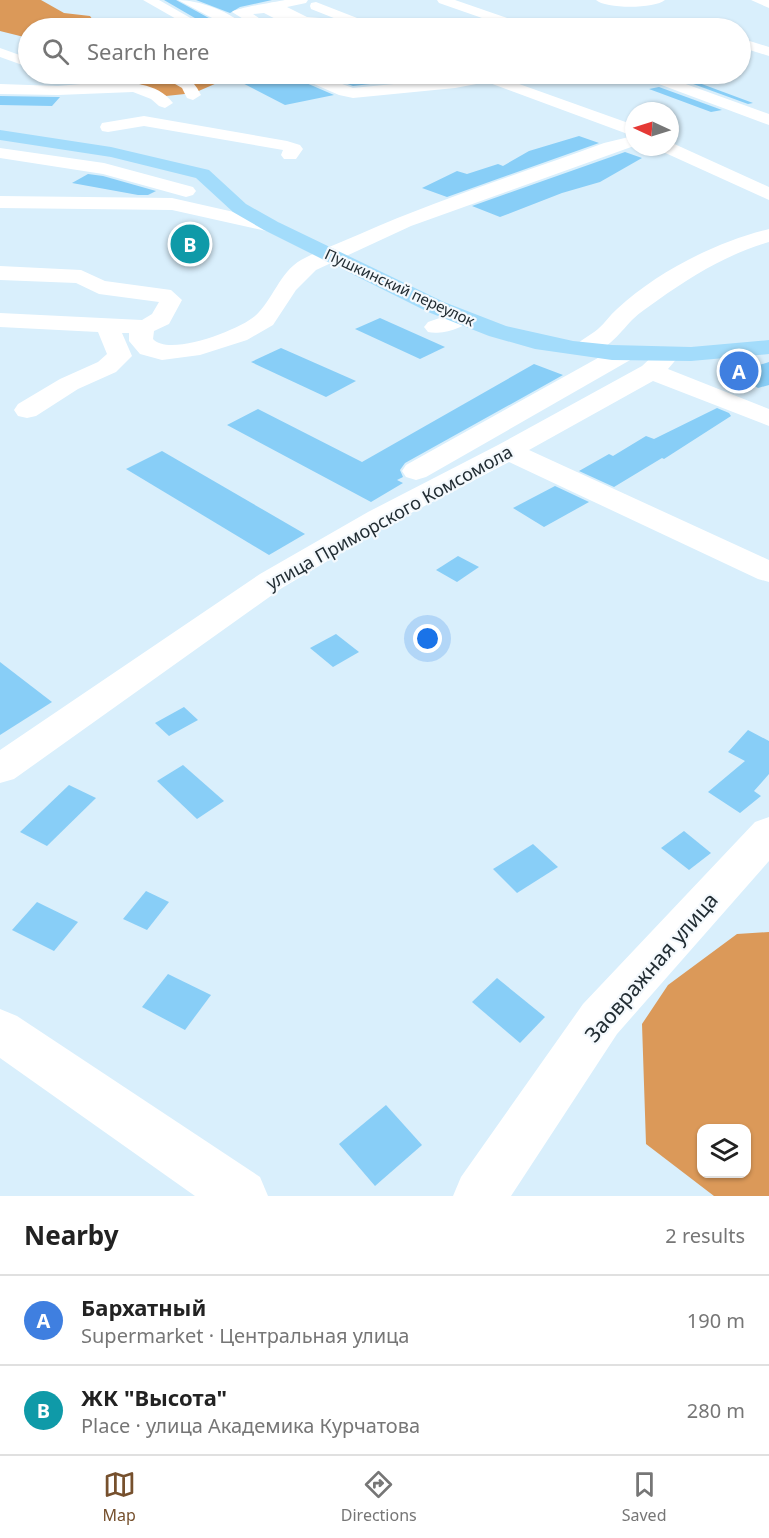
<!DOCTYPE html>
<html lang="en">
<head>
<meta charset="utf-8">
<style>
  body { margin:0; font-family:"Noto Sans",sans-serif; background:#f6f6f6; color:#222 }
  .controls { position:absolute; right:18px; bottom:18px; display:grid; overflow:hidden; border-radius:12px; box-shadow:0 2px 4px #0004 }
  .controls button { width:54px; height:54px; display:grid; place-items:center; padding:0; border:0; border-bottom:2px solid #e0e0e0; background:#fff; color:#222; font:30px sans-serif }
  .compass { position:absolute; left:625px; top:102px; width:54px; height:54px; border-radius:50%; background:#fff; box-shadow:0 2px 4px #0004; rotate:274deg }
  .you { position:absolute; left:428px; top:639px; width:21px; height:21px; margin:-15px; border:4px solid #fff; border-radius:50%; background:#1a73e8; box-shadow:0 0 0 9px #1a73e833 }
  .badge { display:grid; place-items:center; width:39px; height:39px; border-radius:50%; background:#76502d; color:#fff; font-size:20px; font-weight:700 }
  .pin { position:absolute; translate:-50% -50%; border:3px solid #fff; box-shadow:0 2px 6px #0006 }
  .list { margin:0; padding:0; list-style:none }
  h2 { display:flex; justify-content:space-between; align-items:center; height:78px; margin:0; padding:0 24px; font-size:26px }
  h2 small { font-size:20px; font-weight:400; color:#767676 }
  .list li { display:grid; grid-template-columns:39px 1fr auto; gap:18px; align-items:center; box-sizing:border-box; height:90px; padding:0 24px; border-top:2px solid #e0e0e0 }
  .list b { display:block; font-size:22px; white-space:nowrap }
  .list p { margin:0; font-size:20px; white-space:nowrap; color:#767676 }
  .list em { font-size:20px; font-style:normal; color:#767676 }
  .icon { flex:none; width:33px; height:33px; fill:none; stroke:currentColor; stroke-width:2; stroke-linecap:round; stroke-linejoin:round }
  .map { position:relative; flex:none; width:769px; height:1196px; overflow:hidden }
  .search { position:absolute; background:#fff; box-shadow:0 2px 4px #0004; left:18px; right:18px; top:18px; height:66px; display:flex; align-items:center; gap:15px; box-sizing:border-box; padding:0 21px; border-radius:33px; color:#767676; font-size:22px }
  .sheet { height:258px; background:#fff }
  nav { display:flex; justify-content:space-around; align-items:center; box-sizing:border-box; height:84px; border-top:2px solid #e0e0e0; background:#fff; font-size:16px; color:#767676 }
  nav a { display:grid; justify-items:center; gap:3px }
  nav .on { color:#76502d }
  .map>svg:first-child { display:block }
  .forest { fill:#db9959; fill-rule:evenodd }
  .building { fill:#88cef7 }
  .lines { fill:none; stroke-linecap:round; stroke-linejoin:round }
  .minor { fill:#fff; fill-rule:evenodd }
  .major { fill:#a3dcfb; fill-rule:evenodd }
  .labels { text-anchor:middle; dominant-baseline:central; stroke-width:4.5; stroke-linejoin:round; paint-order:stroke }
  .far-street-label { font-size:15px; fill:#222d33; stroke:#f4f9fd }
  .street-label { font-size:18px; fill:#222d33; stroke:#f4f9fd }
  .near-street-label { font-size:21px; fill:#222d33; stroke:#f4f9fd }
</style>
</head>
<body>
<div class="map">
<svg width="769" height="1196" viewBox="0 0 769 1196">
  <rect width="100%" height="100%" fill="#d9effc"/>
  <g class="forest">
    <polygon points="0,0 41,0 64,13 90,16 99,28 28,28 28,38 0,31"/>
    <polygon points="98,74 204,74 217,83 194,93 166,96 132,81"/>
    <path d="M 769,932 L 769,1196 L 714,1196 L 646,1144 L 642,1024 L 668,985 L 737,934 ZM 702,1128 L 746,1128 L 746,1174 L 702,1174 Z"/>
  </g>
  <g class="building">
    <polygon points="164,0 176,0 227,28 212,28"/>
    <polygon points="196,0 272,0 240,7 230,13"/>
    <polygon points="225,74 294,74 297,79 334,95 285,105"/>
    <polygon points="320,74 396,74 397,81 353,86"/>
    <polygon points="691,80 753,103 748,104 685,81"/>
    <polygon points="659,87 722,110 711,112 649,89"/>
    <polygon points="0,96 58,97 60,97 52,106 0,105"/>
    <polygon points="579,136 599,143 447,197 422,188 457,171 467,174 498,164 503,166 529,151"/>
    <polygon points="625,152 642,158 600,182 562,193 500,217 472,206"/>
    <polygon points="88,174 103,176 156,191 148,195 138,195 72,183"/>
    <polygon points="380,318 445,347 420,359 355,329"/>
    <polygon points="281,348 356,381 326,397 251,362"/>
    <polygon points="769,362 769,385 758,388 733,373"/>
    <polygon points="534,364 563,375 405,463 400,470 403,477 397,480 403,483 371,502 227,425 258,409 362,462"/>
    <polygon points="717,408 729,413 731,416 664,459 662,458 614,487 579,471 609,454 613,456 646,436 654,439"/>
    <polygon points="162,451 305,534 269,555 126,469"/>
    <polygon points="555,486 589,502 544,527 513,508"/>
    <polygon points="458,556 479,567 457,582 436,570"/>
    <polygon points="336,634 359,652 333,667 310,648"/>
    <polygon points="0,662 52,702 0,735"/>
    <polygon points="184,707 198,720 169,736 155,723"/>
    <polygon points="748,730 769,741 769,774 754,791 761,796 740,813 708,792 745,761 728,752"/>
    <polygon points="183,765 224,801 197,819 157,781"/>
    <polygon points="69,785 96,798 47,846 20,832"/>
    <polygon points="684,831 711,853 689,870 661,848"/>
    <polygon points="533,844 558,867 517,893 493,869"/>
    <polygon points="146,891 169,902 147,930 123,919"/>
    <polygon points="37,902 78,922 54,951 12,930"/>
    <polygon points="168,974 211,995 185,1030 142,1007"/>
    <polygon points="497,978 545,1017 520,1043 472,1002"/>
    <polygon points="386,1105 422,1145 375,1186 339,1144"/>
  </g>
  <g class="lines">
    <g class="minor">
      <polygon points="143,0 159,0 208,28 192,28"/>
      <path d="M 178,0 C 199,0 232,12 247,28 L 231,28 Z"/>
      <path d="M 285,0 L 308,0 L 306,3 L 287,7 L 307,17 L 334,19 L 341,23 L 334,27 L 307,25 L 308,28 L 293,28 L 264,13 L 253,14 L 274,28 L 258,28 L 232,12 C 237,8 275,2 285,0 Z"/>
      <polygon points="437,0 455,0 527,25 529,28 511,28 439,3"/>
      <path d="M 596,0 L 665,0 C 655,9 605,9 596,0 Z"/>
      <polygon points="751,0 769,0 769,8"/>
      <polygon points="316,2 375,25 377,28 359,28 311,9 310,6 311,3"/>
      <polygon points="740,38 769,47 769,56 740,47"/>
      <polygon points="0,48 28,58 28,67 0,57"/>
      <path d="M 161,74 C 182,74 191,75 201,95 L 193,100 L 187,98 L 182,88 L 163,77 Z"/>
      <path d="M 296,74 L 315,74 L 353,88 L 455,78 L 474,74 L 500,74 L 499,76 L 505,79 L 634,125 L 634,146 L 411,226 L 316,270 L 296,290 L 273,325 L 247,340 L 200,355 L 162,360 L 140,354 L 129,341 L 129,333 L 122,333 L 132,356 L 116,372 L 78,389 L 36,416 L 27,418 L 18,416 L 14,410 L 18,404 L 60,379 L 98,362 L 107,354 L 98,332 L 0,327 L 0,313 L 142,320 L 152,314 L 159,302 L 99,294 L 76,283 L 0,280 L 0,266 L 81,270 L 105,281 L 171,290 L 182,300 L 169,324 L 154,331 L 153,339 C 169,357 239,330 255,316 C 273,300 279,273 301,260 C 319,250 340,243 360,234 C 439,199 522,173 604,143 L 633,136 L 487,82 L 455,88 L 353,98 L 339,95 L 298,77 Z"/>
      <polygon points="637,74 658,74 769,114 769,125 640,77"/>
      <path d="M 104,82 C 129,82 157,82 173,103 L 165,108 L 159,106 L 151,99 L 133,92 L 58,95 L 0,94 L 0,84 L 58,86 Z"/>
      <polygon points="144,116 287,141 300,145 303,149 296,159 284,159 281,155 283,150 144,126 108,132 102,131 100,127 102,123"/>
      <polygon points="670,142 769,187 769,200 661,151 658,147 670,147"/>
      <polygon points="0,148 104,163 193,187 196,191 193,195 186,197 103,174 0,158"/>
      <polygon points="0,196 172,198 278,222 281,226 278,230 271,232 172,210 0,208"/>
      <path d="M 769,229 L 769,242 C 728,254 693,275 658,300 C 650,306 640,312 632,320 C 618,335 600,360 576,354 L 573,349 C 579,340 590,336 598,329 C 605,323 610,315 617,309 C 658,271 716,242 769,229 Z"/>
      <path d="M 460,311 L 468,313 L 472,318 C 464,329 440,335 428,332 L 424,327 L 428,322 Z"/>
      <polygon points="623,347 632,349 635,354 632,359 426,477 416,480 406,477 402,471 406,465 614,349"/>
      <polygon points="667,349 676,351 679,356 668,369 769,409 769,426 653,381 529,450 769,560 769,582 758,579 509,462 390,524 282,588 14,779 0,783 0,750 260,574 368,512 498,445 642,366 658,351"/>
      <polygon points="769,817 769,861 617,1034 511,1196 453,1196 461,1177 583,1004 755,822"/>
      <polygon points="0,1009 17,1016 260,1177 268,1196 195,1196 0,1058"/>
    </g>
    <polygon class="major" points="0,130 111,147 209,170 246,204 278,222 444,302 506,326 573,341 612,345 691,347 769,340 769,354 691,361 612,360 535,349 489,336 428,312 264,230 233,212 196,178 111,157 0,140"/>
  </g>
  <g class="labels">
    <g class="far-street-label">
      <text transform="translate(400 287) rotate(25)">Пушкинский переулок</text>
    </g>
    <g class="street-label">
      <text transform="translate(389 517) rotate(-29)">улица Приморского Комсомола</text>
    </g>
    <g class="near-street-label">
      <text transform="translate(651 967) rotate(-49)">Заовражная улица</text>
    </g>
  </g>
</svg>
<div class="controls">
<button><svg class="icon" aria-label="layers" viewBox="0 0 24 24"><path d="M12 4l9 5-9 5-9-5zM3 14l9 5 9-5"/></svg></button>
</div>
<svg class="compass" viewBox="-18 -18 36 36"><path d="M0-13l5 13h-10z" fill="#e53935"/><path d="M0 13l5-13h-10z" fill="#767676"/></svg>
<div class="you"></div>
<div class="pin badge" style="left:739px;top:371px;background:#3f7fe0">A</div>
<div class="pin badge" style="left:190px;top:244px;background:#0f9aa8">B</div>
<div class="search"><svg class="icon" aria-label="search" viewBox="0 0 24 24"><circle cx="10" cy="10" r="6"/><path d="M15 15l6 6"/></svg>Search here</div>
</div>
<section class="sheet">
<h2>Nearby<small>2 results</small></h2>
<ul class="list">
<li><span class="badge" style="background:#3f7fe0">A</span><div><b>Бархатный</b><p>Supermarket · Центральная улица</p></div><em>190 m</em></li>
<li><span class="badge" style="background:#0f9aa8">B</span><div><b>ЖК &quot;Высота&quot;</b><p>Place · улица Академика Курчатова</p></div><em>280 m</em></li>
</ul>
</section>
<nav>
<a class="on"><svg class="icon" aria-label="map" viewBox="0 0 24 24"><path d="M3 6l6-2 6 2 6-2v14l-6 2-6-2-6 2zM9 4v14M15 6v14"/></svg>Map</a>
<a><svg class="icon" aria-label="directions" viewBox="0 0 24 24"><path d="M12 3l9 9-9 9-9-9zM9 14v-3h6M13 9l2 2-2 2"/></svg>Directions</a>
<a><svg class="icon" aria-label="saved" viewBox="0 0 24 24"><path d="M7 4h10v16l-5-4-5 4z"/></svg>Saved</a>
</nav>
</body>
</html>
